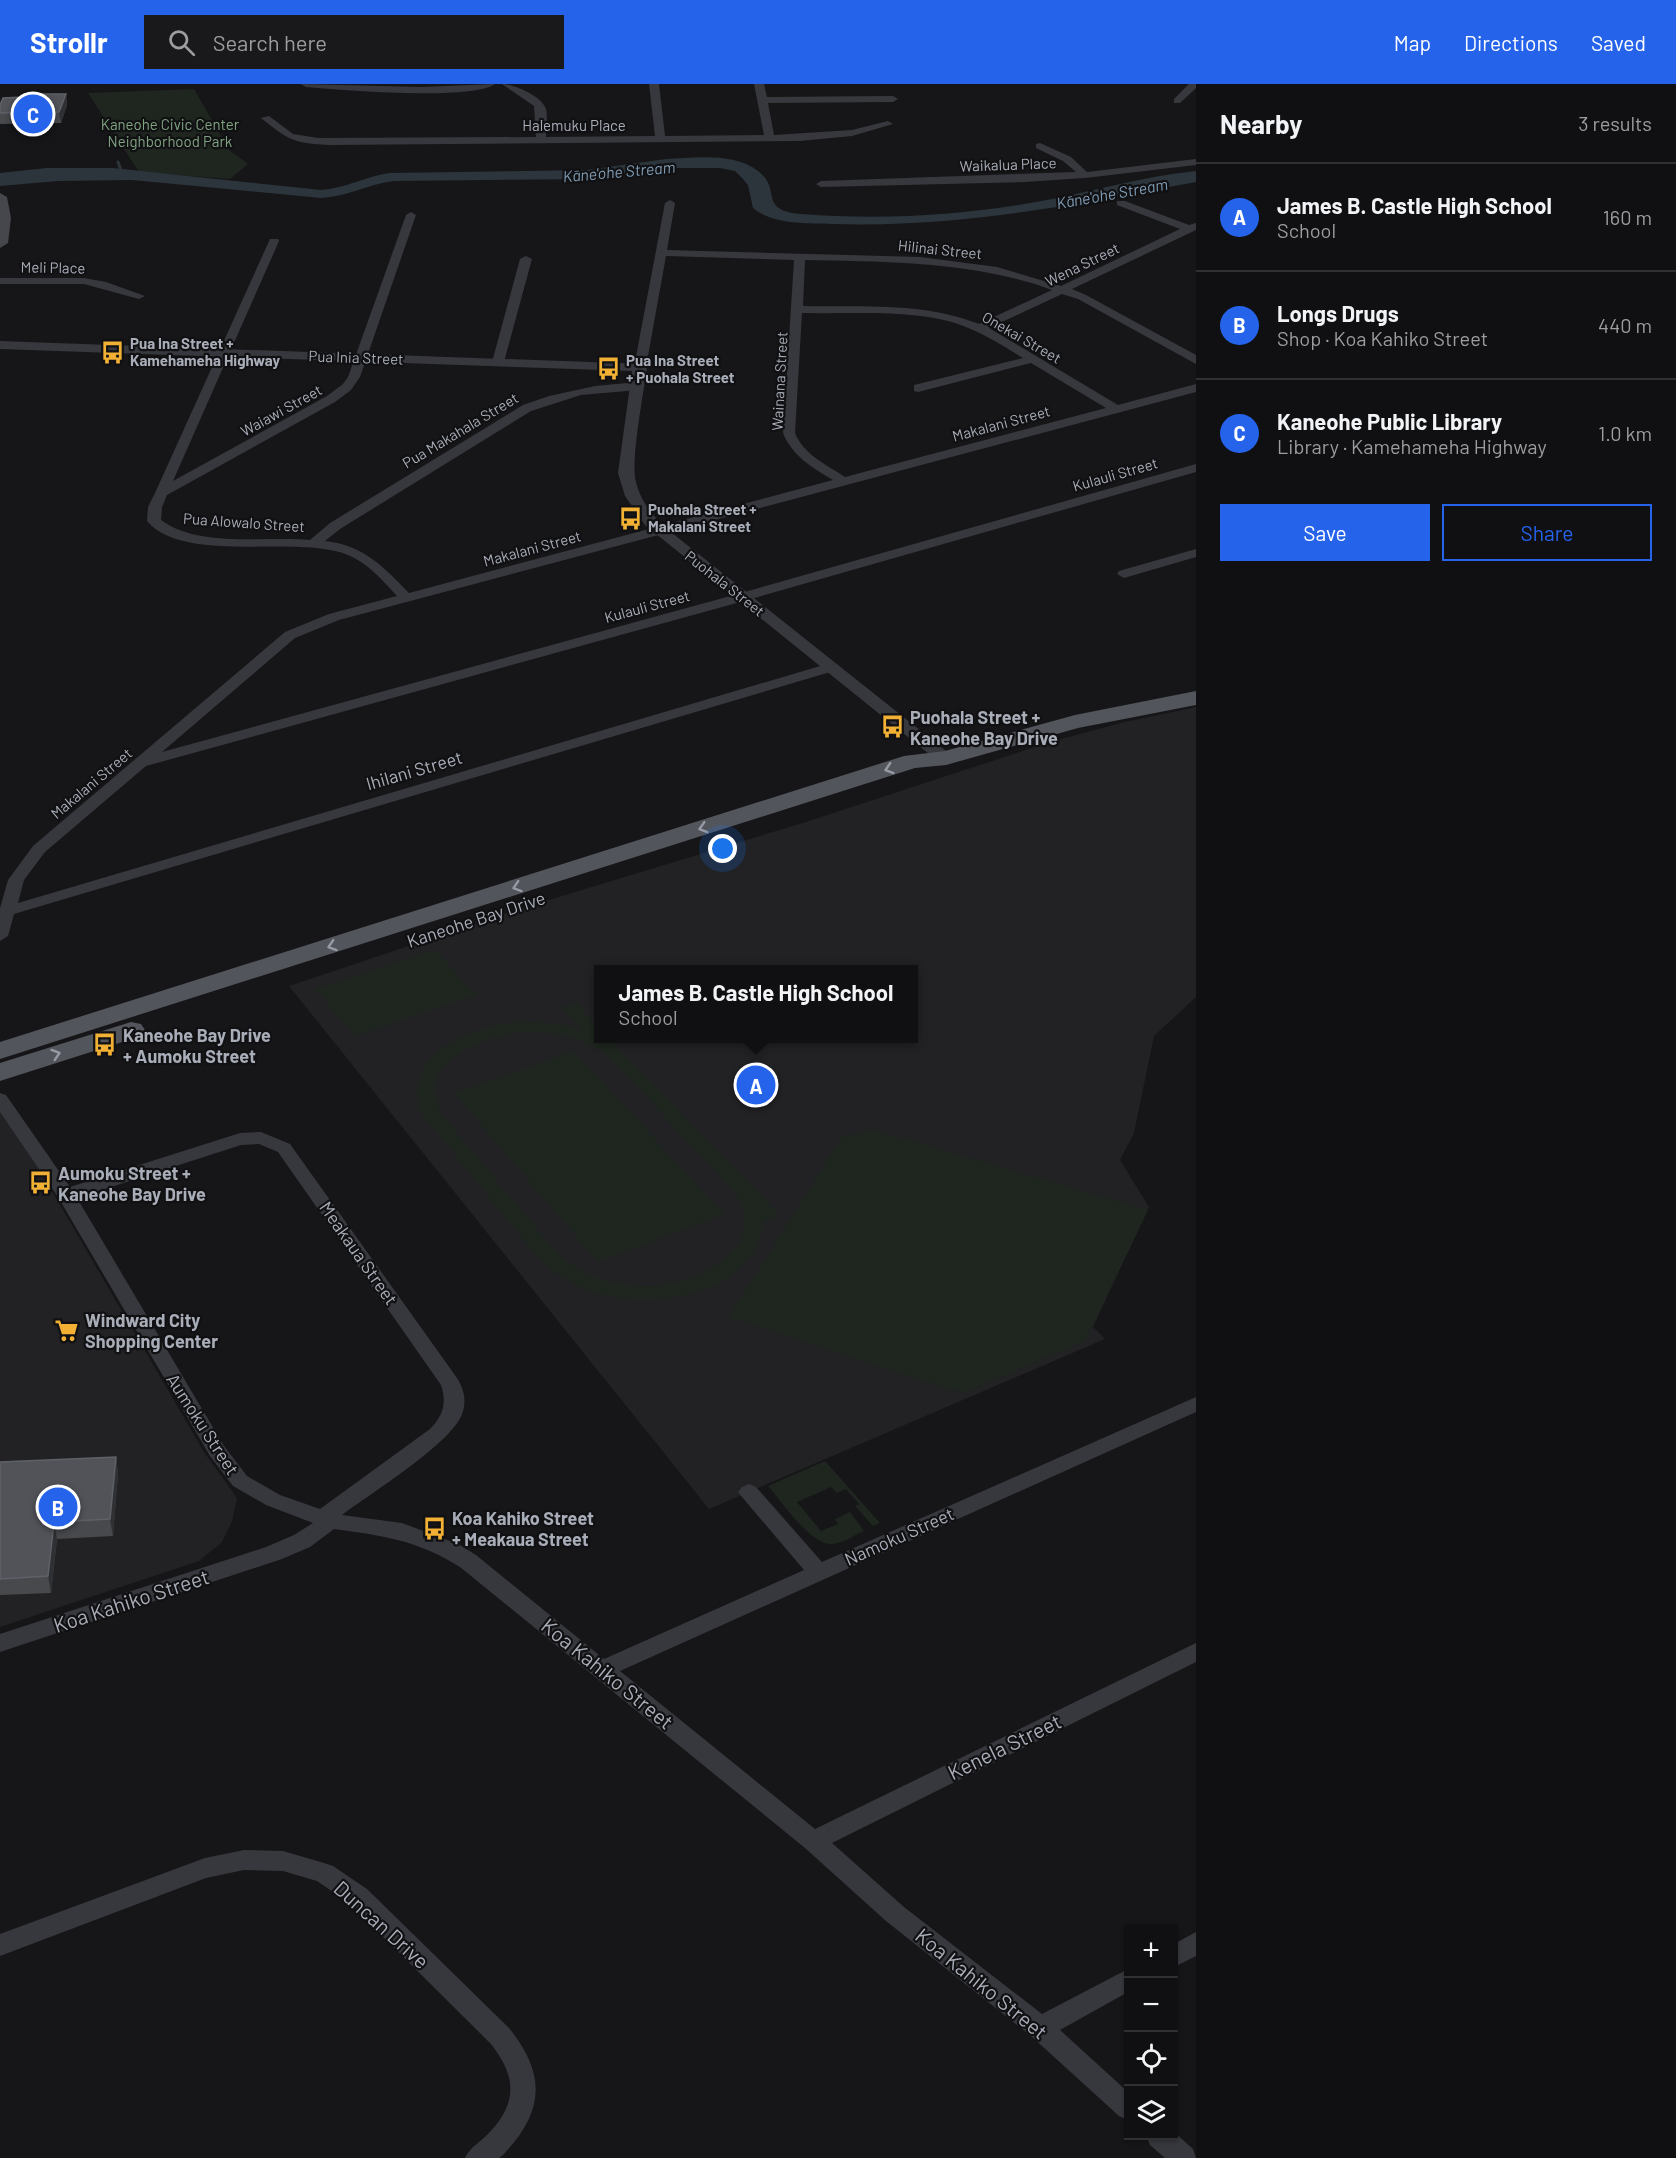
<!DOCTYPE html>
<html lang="en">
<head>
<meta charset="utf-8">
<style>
  body { margin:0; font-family:Barlow,sans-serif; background:#19191b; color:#f1f3f6 }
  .controls { position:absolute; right:18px; bottom:18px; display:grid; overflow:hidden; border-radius:0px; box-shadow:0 2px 4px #0004 }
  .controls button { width:54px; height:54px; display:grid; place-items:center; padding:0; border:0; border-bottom:2px solid #303032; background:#101012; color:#f1f3f6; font:30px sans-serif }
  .you { position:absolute; left:723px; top:765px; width:21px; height:21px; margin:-15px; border:4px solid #fff; border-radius:50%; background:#1a73e8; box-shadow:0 0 0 9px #1a73e833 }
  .badge { display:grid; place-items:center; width:39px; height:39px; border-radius:50%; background:#2563eb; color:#fff; font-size:20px; font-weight:700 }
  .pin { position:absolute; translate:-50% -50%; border:3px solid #fff; box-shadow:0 2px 6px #0006 }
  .popup { position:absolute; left:594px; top:881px; width:324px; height:78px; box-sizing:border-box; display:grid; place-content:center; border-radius:0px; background:#101012; filter:drop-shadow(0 2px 4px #0005); font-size:20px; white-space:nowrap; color:#9c9d9f }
  .popup b { font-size:22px; color:#f1f3f6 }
  .popup::after { content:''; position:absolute; left:50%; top:100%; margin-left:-12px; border:12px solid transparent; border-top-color:#101012 }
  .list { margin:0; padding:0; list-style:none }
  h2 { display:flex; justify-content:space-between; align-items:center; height:78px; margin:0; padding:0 24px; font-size:26px }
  h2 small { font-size:20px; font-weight:400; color:#9c9d9f }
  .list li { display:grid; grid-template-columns:39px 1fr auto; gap:18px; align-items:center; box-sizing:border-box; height:108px; padding:0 24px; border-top:2px solid #303032 }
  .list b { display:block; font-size:22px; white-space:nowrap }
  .list p { margin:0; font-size:20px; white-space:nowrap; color:#9c9d9f }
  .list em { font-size:20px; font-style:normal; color:#9c9d9f }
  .actions { display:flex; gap:12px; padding:18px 24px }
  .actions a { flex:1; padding:14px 0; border:2px solid #2563eb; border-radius:0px; text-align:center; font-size:21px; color:#2563eb }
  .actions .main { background:#2563eb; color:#fff }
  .icon { flex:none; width:33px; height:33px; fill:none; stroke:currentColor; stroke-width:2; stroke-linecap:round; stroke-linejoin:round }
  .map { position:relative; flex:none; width:1196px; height:2074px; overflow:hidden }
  header { display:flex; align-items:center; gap:36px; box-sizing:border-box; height:84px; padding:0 30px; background:#2563eb; color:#fff }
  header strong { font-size:28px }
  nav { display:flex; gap:33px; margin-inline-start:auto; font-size:21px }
  .search { width:420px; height:54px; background:#19191b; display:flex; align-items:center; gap:15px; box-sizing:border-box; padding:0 21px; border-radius:0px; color:#9c9d9f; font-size:22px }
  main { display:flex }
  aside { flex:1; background:#101012 }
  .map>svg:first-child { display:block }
  .built { fill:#222225; fill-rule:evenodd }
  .green { fill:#1e261f; fill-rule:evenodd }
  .water { fill:#2c353c }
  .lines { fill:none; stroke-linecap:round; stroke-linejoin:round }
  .stream { stroke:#2c353c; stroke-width:3 }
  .minor { fill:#37383d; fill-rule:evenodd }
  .tertiary { fill:#37383d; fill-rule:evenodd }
  .secondary { fill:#45474d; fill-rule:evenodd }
  .primary { fill:#53555c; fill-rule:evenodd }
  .wall { fill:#47494d }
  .shaded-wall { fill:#2f3033 }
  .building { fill:#525359; stroke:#5f6168; stroke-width:1.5 }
  .oneway { stroke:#979ba6 }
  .labels { text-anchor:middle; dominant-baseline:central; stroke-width:4.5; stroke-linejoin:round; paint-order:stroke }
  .far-park-label { font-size:15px; fill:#7fa381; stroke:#111113 }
  .far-street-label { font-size:15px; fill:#a8adb8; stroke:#111113 }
  .far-poi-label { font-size:15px; font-weight:bold; fill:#a8adb8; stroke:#111113; text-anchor:start }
  .far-water-label { font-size:16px; font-style:italic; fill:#7f9bb3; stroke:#111113 }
  .poi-label { font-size:18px; font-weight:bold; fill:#a8adb8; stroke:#111113; text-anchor:start }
  .street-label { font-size:18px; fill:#a8adb8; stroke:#111113 }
  .near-street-label { font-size:21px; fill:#a8adb8; stroke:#111113 }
</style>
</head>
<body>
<header>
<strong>Strollr</strong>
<div class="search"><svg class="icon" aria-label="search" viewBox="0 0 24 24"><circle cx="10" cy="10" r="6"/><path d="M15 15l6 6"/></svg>Search here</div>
<nav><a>Map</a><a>Directions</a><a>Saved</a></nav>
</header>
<main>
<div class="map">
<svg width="1196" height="2074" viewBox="0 0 1196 2074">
  <rect width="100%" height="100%" fill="#161618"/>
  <g class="built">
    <path d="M 1196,623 L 1196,913 L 1154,952 L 1134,1049 L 1120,1076 L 1149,1123 L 1093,1243 L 1105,1255 L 709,1425 L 289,902 L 519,825 L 806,738 L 1050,658 L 1125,638 ZM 598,886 L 914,886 L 914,954 L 598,954 Z"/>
    <polygon points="0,1018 204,1368 237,1414 232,1437 222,1458 199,1477 0,1543"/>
  </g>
  <g class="green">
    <polygon points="194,5 229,66 248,80 230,95 139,88 88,9"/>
    <polygon points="435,866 477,911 356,952 315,905"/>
    <path d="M 576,919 L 598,943 L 598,954 L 610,955 L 780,1132 L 764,1138 C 754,1211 656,1226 597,1209 C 576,1203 558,1192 541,1177 L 420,1028 C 403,969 471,942 518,938 C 540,937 561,940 582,945 L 562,923 ZM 520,948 C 551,947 578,952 605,969 L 733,1106 C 774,1162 699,1199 652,1202 C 617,1203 584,1193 558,1170 L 443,1032 C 413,979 478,954 520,948 Z"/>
    <polygon points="574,967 724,1130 598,1178 454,1009"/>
    <polygon points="874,1046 1148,1126 1085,1257 963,1309 729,1233 842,1053"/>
    <path d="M 825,1377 L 880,1439 L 873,1442 L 855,1422 L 859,1420 L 846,1405 L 837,1409 L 831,1403 L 797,1418 L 821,1447 L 838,1440 L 835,1435 L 850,1428 L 864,1447 C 855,1451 843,1459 833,1460 C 811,1462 782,1418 768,1402 Z"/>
  </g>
  <path class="water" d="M 666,75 C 694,74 734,68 758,87 C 783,106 757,126 801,130 C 879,136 959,132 1036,118 C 1090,109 1141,92 1196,87 L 1196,98 C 1072,121 960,144 832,140 C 807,139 773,141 753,124 L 748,101 L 743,95 L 735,87 L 720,84 L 670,84 L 591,95 L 394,97 C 368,100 347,113 321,114 L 132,96 L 58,97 L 0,102 L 0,89 L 47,84 L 113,84 L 321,106 C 344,105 366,92 390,89 L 587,86 Z"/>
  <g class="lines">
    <polyline class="stream" points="118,78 122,89"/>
    <g class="minor">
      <path d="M 301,0 L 421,3 L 495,0 C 471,17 340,6 306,3 Z"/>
      <path d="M 502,0 C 514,0 542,12 546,25 C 548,33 546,45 546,53 L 655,52 L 649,0 L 659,0 L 665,52 L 764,51 L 754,0 L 764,0 L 767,13 L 893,12 L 898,15 L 893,18 L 768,19 L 774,51 L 852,46 L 888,37 L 893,40 L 852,52 L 800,57 L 329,61 C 292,59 289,56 261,34 L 269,32 L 293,50 L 318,54 L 536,53 L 534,22 Z"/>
      <polygon points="1189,0 1196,0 1196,4 1180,19 1174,19 1174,15"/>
      <polygon points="1040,59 1071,73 1087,88 1196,75 1196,81 1085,94 1025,98 821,103 816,100 821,97 1076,88 1063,77 1036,64 1036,60"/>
      <path d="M 670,116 L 675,119 L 667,166 L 920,173 L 997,183 L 1061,202 L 1180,145 L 1117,121 L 1117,117 L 1125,117 L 1189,141 L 1196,139 L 1196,146 L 1072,205 L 1086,211 L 1196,271 L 1196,280 L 1078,215 L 1062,210 L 989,244 L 1118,321 L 1196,300 L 1196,308 L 339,536 L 295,554 L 162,668 L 734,511 L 1196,380 L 1196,388 L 744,517 L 146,682 L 45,768 L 24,796 L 18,819 L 827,580 L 837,580 L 839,583 L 837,586 L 14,830 L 8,852 L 0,857 L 0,824 L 8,796 L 33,762 L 285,548 L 329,530 L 397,512 C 383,497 368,479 348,471 C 296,450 184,481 147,437 L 148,423 L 155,409 L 270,155 L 278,155 L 279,157 L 173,397 L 327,312 L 343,300 L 348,293 L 406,131 L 411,128 L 416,131 L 360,293 L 351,306 L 335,318 L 167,411 L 162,423 L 161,436 C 199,464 264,452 310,456 L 330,439 L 523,321 L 549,312 L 595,302 L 638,298 L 644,302 L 638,306 L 581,311 L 531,327 L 340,445 L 325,457 C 363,461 384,483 409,509 L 833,396 C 813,384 792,372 783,349 L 794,176 L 666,172 L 646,283 L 640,287 L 634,283 L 665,119 ZM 805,176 C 888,178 973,177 1052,206 L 979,240 C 925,218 861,223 803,222 ZM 802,229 C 848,230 915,225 958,240 C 981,248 1002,261 1023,274 L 914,301 L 914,307 L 918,308 L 1031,279 L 1106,324 L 845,393 C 827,381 804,371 795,349 Z"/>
      <polygon points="526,172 532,175 504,278 502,281 494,281 492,278 520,175"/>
      <polygon points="0,194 84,194 106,198 145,212 139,215 84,200 0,200"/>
      <polygon points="1196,465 1196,473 1124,494 1117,490 1119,487"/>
      <path d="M 0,1009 L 6,1011 L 70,1103 L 240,1049 L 261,1048 L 290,1060 L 457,1294 C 464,1305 467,1317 462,1330 C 452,1359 370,1410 342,1431 L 402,1439 L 458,1460 L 476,1471 L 604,1575 L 804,1486 L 742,1413 L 738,1408 L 742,1403 L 749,1400 L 756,1403 L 822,1478 L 1196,1313 L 1196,1328 L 620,1587 L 815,1745 L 1196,1559 L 1196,1578 L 832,1759 L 904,1823 L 1042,1930 L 1128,1885 L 1128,1908 L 1060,1946 L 1128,2008 L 1128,2036 L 1119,2032 L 1031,1952 L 886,1837 L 805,1764 L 460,1483 C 417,1456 384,1452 334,1445 L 310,1463 L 282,1475 L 0,1568 L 0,1550 L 266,1463 L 294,1451 L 313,1439 L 266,1421 L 233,1402 L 210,1372 L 58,1113 L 0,1028 ZM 259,1060 L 278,1068 L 441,1301 C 447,1319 443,1332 430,1345 L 320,1425 L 280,1411 L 247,1392 L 224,1362 L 77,1114 L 241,1061 Z"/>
      <path d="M 244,1766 L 283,1767 L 324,1779 L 333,1782 L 367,1805 L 509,1944 C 546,1990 545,2027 503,2071 L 499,2074 L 465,2074 C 470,2063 479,2059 487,2051 C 518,2020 517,1993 491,1960 L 349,1819 L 317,1797 L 283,1787 L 244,1786 L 206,1794 L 0,1872 L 0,1850 L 205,1774 Z"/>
      <polygon points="1196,1848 1196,1872 1174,1883 1174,1860"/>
      <polygon points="1174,2048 1193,2065 1196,2074 1165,2074 1150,2061 1146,2052 1174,2052"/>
    </g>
    <path class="tertiary" d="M 0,257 L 645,280 L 647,283 C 644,308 630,377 636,398 C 640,415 650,428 662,441 L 955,674 L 953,678 L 939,678 L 645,441 L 625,412 L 618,389 L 632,287 L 0,265 Z"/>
    <polygon class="secondary" points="0,109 7,113 11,134 8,159 0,164"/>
    <g class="primary">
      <polygon points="1196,607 1196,621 1078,644 946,681 915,684 0,975 0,958 904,672 945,667 1075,631"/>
      <polygon points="131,938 141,940 145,946 141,952 0,997 0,979"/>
    </g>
  </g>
  <g class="wall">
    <polygon points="66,10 67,21 61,39 0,40 0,21 23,13"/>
    <polygon points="116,1373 118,1389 113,1452 57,1455 51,1509 0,1511 0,1378"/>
  </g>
  <g class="shaded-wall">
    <polygon points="66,10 67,21 61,39 59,28"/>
    <polygon points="116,1373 118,1389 113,1452 110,1435"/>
    <polygon points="54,1438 57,1455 51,1509 48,1492"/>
  </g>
  <g class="building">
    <polygon points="24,10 66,10 59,28 0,29 0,21 3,14 23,13"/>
    <polygon points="116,1373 110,1435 54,1438 48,1492 0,1495 0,1378"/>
  </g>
  <defs><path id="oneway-chevron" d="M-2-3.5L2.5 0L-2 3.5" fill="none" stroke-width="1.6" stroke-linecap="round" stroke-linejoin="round" transform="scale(1.5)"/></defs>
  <g class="oneway">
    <use href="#oneway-chevron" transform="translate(889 685) rotate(162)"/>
    <use href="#oneway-chevron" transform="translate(703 744) rotate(163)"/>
    <use href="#oneway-chevron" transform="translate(517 803) rotate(162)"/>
    <use href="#oneway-chevron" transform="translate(332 862) rotate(162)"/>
    <use href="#oneway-chevron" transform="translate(56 970) rotate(-18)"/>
  </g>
  <defs>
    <symbol id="bus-bare" viewBox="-9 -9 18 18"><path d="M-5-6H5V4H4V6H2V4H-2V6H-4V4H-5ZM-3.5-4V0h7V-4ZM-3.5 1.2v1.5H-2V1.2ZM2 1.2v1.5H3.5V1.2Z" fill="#f2b134" stroke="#111113" stroke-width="2.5" paint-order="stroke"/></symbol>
    <symbol id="supermarket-bare" viewBox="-9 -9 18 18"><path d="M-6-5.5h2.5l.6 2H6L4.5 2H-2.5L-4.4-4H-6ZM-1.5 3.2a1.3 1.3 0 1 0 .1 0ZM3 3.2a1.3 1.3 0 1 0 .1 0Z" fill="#f2b134" stroke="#111113" stroke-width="2.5" paint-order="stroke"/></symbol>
  </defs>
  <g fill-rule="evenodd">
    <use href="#bus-bare" x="96" y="252" width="33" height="33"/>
    <use href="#bus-bare" x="592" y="268" width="33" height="33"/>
    <use href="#bus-bare" x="614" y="418" width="33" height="33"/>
    <use href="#bus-bare" x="876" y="626" width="33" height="33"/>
    <use href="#bus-bare" x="88" y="944" width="33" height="33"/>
    <use href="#bus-bare" x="24" y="1082" width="33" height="33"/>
    <use href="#supermarket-bare" x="50" y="1230" width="33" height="33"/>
    <use href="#bus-bare" x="418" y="1428" width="33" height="33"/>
  </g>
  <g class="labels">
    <g class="far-park-label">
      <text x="170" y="40">Kaneohe Civic Center<tspan x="170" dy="17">Neighborhood Park</tspan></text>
    </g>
    <g class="far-street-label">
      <text x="574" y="41">Halemuku Place</text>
      <text transform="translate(1008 80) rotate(-2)">Waikalua Place</text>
      <text transform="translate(940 165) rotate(6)">Hilinai Street</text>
      <text transform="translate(1082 180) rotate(-26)">Wena Street</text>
      <text transform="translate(53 183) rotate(1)">Meli Place</text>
      <text transform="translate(1022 253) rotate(30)">Onekai Street</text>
      <text transform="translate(356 273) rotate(2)">Pua Inia Street</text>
      <text transform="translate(779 297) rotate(-87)">Wainana Street</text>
      <text transform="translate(281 326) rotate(-29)">Waiawi Street</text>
      <text transform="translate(1001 339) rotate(-15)">Makalani Street</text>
      <text transform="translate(460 346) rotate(-31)">Pua Makahala Street</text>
      <text transform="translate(1115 390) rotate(-16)">Kulauli Street</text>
      <text transform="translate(244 438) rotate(4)">Pua Alowalo Street</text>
      <text transform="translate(532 464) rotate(-15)">Makalani Street</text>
      <text transform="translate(725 499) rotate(38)">Puohala Street</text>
      <text transform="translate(647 522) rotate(-15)">Kulauli Street</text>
      <text transform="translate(91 699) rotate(-40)">Makalani Street</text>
    </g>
    <g class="far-poi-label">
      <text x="130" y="259">Pua Ina Street +<tspan x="130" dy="17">Kamehameha Highway</tspan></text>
      <text x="626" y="276">Pua Ina Street<tspan x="626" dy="17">+ Puohala Street</tspan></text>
      <text x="648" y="425">Puohala Street +<tspan x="648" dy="17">Makalani Street</tspan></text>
    </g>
    <g class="far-water-label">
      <text transform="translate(619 87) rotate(-5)">Kāne'ohe Stream</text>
      <text transform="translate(1112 109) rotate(-10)">Kāne'ohe Stream</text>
    </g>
    <g class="poi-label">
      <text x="910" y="633">Puohala Street +<tspan x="910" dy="21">Kaneohe Bay Drive</tspan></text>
      <text x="123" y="951">Kaneohe Bay Drive<tspan x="123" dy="21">+ Aumoku Street</tspan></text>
      <text x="58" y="1089">Aumoku Street +<tspan x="58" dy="21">Kaneohe Bay Drive</tspan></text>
      <text x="85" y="1236">Windward City<tspan x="85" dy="21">Shopping Center</tspan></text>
      <text x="452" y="1434">Koa Kahiko Street<tspan x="452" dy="21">+ Meakaua Street</tspan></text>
    </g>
    <g class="street-label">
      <text transform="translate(414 686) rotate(-16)">Ihilani Street</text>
      <text transform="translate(476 835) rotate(-18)">Kaneohe Bay Drive</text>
      <text transform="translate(359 1169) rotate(55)">Meakaua Street</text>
      <text transform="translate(203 1340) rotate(57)">Aumoku Street</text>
      <text transform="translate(899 1452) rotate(-24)">Namoku Street</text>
    </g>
    <g class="near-street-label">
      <text transform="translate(131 1516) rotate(-18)">Koa Kahiko Street</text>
      <text transform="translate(608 1589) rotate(39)">Koa Kahiko Street</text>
      <text transform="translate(1004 1662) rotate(-26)">Kenela Street</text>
      <text transform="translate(382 1840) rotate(42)">Duncan Drive</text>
      <text transform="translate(982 1899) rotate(39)">Koa Kahiko Street</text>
    </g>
  </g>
</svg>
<div class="controls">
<button>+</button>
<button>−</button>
<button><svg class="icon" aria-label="locate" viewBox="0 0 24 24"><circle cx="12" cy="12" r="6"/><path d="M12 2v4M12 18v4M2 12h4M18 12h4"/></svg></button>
<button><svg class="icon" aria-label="layers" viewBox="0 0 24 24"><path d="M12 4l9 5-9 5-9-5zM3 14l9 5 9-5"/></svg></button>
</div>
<div class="you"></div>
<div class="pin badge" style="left:756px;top:1001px">A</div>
<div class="popup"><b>James B. Castle High School</b>School</div>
<div class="pin badge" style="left:58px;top:1423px">B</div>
<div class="pin badge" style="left:33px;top:30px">C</div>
</div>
<aside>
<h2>Nearby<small>3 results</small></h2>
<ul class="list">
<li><span class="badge">A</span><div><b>James B. Castle High School</b><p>School</p></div><em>160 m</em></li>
<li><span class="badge">B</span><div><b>Longs Drugs</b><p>Shop · Koa Kahiko Street</p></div><em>440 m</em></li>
<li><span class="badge">C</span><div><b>Kaneohe Public Library</b><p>Library · Kamehameha Highway</p></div><em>1.0 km</em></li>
</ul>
<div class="actions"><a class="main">Save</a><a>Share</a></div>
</aside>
</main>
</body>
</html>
